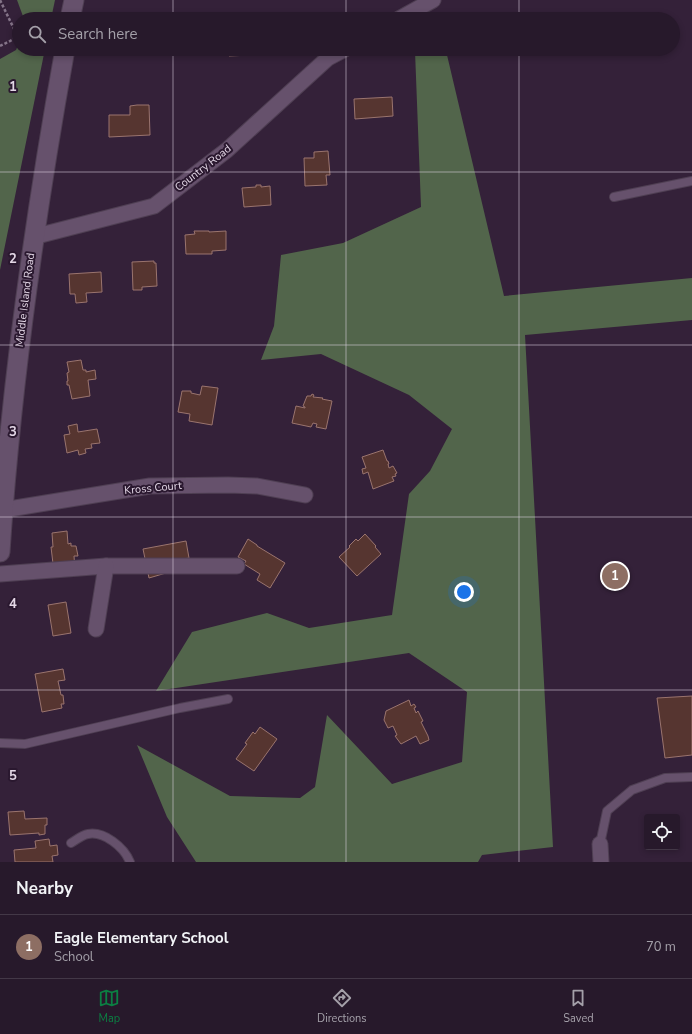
<!DOCTYPE html>
<html lang="en">
<head>
<meta charset="utf-8">
<style>
  body { margin:0; font-family:"Nunito Sans",sans-serif; background:#2f2233; color:#f1f3f6 }
  .controls { position:absolute; right:12px; bottom:12px; display:grid; overflow:hidden; border-radius:4px; box-shadow:0 2px 6px #0003 }
  .controls button { width:36px; height:36px; display:grid; place-items:center; padding:0; border:0; border-bottom:1px solid #433847; background:#27192b; color:#f1f3f6; font:20px sans-serif }
  .you { position:absolute; left:464px; top:592px; width:14px; height:14px; margin:-10px; border:3px solid #fff; border-radius:50%; background:#1a73e8; box-shadow:0 0 0 6px #1a73e833 }
  .badge { display:grid; place-items:center; width:26px; height:26px; border-radius:50%; background:#0b8043; color:#fff; font-size:13px; font-weight:700 }
  .pin { position:absolute; translate:-50% -50%; border:2px solid #fff; box-shadow:0 1px 4px #0006 }
  .list { margin:0; padding:0; list-style:none }
  h2 { display:flex; justify-content:space-between; align-items:center; height:52px; margin:0; padding:0 16px; font-size:17px }
  h2 small { font-size:13px; font-weight:400; color:#a4a0a9 }
  .list li { display:grid; grid-template-columns:26px 1fr auto; gap:12px; align-items:center; box-sizing:border-box; height:64px; padding:0 16px; border-top:1px solid #433847 }
  .list b { display:block; font-size:15px; white-space:nowrap }
  .list p { margin:0; font-size:13px; white-space:nowrap; color:#a4a0a9 }
  .list em { font-size:13px; font-style:normal; color:#a4a0a9 }
  .icon { flex:none; width:22px; height:22px; fill:none; stroke:currentColor; stroke-width:2; stroke-linecap:round; stroke-linejoin:round }
  .map { position:relative; flex:none; width:692px; height:862px; overflow:hidden }
  .search { position:absolute; background:#27192b; box-shadow:0 2px 6px #0003; left:12px; right:12px; top:12px; height:44px; display:flex; align-items:center; gap:10px; box-sizing:border-box; padding:0 14px; border-radius:22px; color:#a4a0a9; font-size:15px }
  .sheet { height:116px; background:#27192b }
  nav { display:flex; justify-content:space-around; align-items:center; box-sizing:border-box; height:56px; border-top:1px solid #433847; background:#27192b; font-size:11px; color:#a4a0a9 }
  nav a { display:grid; justify-items:center; gap:2px }
  nav .on { color:#0b8043 }
  .map>svg:first-child { display:block }
  .forest { fill:#52654b }
  .building { fill:#563530; stroke:#9a746e }
  .lines { fill:none; stroke-linecap:round; stroke-linejoin:round }
  .service-casing { stroke:#4f3f53; stroke-width:10 }
  .minor-casing { stroke:#4f3f53; stroke-width:17 }
  .tertiary-casing { stroke:#4f3f53; stroke-width:21 }
  .path { stroke:#847488; stroke-width:2.5; stroke-dasharray:3 2; stroke-linecap:butt }
  .service { stroke:#66516c; stroke-width:8 }
  .minor { stroke:#66516c; stroke-width:15 }
  .tertiary { stroke:#66516c; stroke-width:19 }
  .grid { fill:none; stroke:#e3d7e6; stroke-width:1; stroke-opacity:0.55 }
  .labels { text-anchor:middle; dominant-baseline:central; stroke-width:4; stroke-linejoin:round; paint-order:stroke }
  .street-label { font-size:11px; fill:#e3d7e6; stroke:#2a182f }
  .grid-label { font-size:13px; text-anchor:middle; font-weight:bold; fill:#e3d7e6; stroke:#2a182f; stroke-width:4; stroke-linejoin:round; paint-order:stroke }
</style>
</head>
<body>
<div class="map">
<svg width="692" height="862" viewBox="0 0 692 862">
  <rect width="100%" height="100%" fill="#342139"/>
  <g class="forest">
    <polygon points="17,0 55,0 51,19 24,19"/>
    <polygon points="19,43 19,49 45,49 0,270 0,59 16,50"/>
    <polygon points="415,51 447,55 504,296 692,278 692,320 525,335 553,847 482,855 478,862 196,862 167,817 137,745 230,796 300,798 315,787 327,715 392,784 462,762 467,692 409,653 156,691 192,632 267,613 309,628 392,615 409,494 430,471 452,429 409,395 321,354 261,360 274,326 281,255 343,243 421,207"/>
  </g>
  <g class="building">
    <polygon points="228,49 251,49 251,55 229,56"/>
    <polygon points="392,97 393,116 355,119 354,99"/>
    <polygon points="137,105 149,105 150,135 109,137 109,115 130,115 130,106"/>
    <polygon points="328,151 330,175 326,175 327,185 305,186 304,158 314,158 314,152"/>
    <polygon points="256,185 261,185 261,187 270,186 271,205 244,207 242,188 256,187"/>
    <polygon points="194,231 209,231 209,232 226,231 226,250 212,251 212,254 186,254 185,235 195,234"/>
    <polygon points="154,261 154,263 156,263 157,286 142,287 142,290 133,290 132,262"/>
    <polygon points="101,272 102,292 86,293 87,302 76,303 75,294 70,294 69,274"/>
    <polygon points="81,360 83,370 86,370 86,372 95,370 96,379 88,380 90,396 72,399 69,385 67,385 67,381 68,381 67,373 69,372 67,362"/>
    <polygon points="202,386 218,388 212,425 189,421 190,414 178,412 182,391 191,391 191,393 200,395"/>
    <polygon points="312,394 314,395 313,397 323,398 322,399 332,401 326,429 316,427 317,424 313,423 311,427 292,423 296,406 305,408 305,407 303,406 307,396 311,396"/>
    <polygon points="77,424 78,432 97,429 100,443 91,444 92,448 85,449 86,453 79,455 78,450 67,453 64,435 70,434 68,426"/>
    <polygon points="383,450 387,461 388,461 389,464 388,464 389,468 393,466 397,473 395,474 396,476 392,477 394,481 373,489 368,472 363,474 362,469 366,468 362,457"/>
    <polygon points="67,531 68,544 71,543 71,546 76,546 78,556 74,556 75,570 54,572 51,547 53,547 52,533"/>
    <polygon points="365,534 376,546 375,547 381,554 357,576 339,557 350,547 349,546 356,539 358,541"/>
    <polygon points="248,539 257,545 257,546 285,563 270,588 257,580 260,574 244,564 246,561 238,557"/>
    <polygon points="186,541 189,558 183,559 166,573 149,578 143,549"/>
    <polygon points="66,602 71,633 53,636 48,605"/>
    <polygon points="63,669 65,680 58,681 61,695 63,695 64,704 61,704 62,708 42,712 35,674"/>
    <polygon points="692,696 692,755 665,758 657,698"/>
    <polygon points="409,700 411,706 414,704 416,707 414,708 416,713 418,711 423,721 421,722 428,736 429,740 420,744 416,736 401,744 395,736 397,735 393,726 388,728 384,720 386,711"/>
    <polygon points="260,727 277,739 254,771 236,759 247,744 245,743 253,732 255,734"/>
    <polygon points="24,811 25,819 47,818 47,825 45,825 45,834 39,835 39,833 10,835 8,812"/>
    <polygon points="49,839 50,846 57,845 58,855 52,856 53,862 15,862 14,850 36,848 35,841"/>
  </g>
  <g class="lines">
    <defs>
      <g id="service">
        <polyline points="614,197 692,181"/>
        <polyline points="0,743 25,744 180,708 228,699"/>
        <path d="M 71,843 C 76,840 82,835 88,834 C 104,831 124,847 130,862"/>
        <polyline points="600,844 607,811 632,790 665,778 692,777"/>
      </g>
      <g id="minor">
        <polyline points="399,19 433,0"/>
        <polyline points="33,237 154,206 227,150 328,58 345,49"/>
        <polyline points="3,510 150,486 228,485 257,486 305,495"/>
        <polyline points="0,574 106,566 237,566"/>
        <polyline points="96,629 106,566"/>
        <polyline points="600,844 601,862"/>
      </g>
      <g id="tertiary">
        <polyline points="70,19 74,0"/>
        <path d="M 0,552 C 11,383 35,216 65,49"/>
      </g>
    </defs>
    <use href="#service" class="service-casing"/>
    <use href="#minor" class="minor-casing"/>
    <use href="#tertiary" class="tertiary-casing"/>
    <polyline class="path" points="0,46 14,39 15,31 0,0"/>
    <use href="#service" class="service"/>
    <use href="#minor" class="minor"/>
    <use href="#tertiary" class="tertiary"/>
  </g>
  <path class="grid" d="M 173,0 L 173,19M 346,0 L 346,19M 519,0 L 519,19M 173,49 L 173,862M 346,49 L 346,862M 519,49 L 519,862M 0,172 L 692,172M 0,345 L 692,345M 0,517 L 692,517M 0,690 L 692,690"/>
  <g class="labels">
    <g class="street-label">
      <text transform="translate(203 168) rotate(-38)">Country Road</text>
      <text transform="translate(25 300) rotate(-83)">Middle Island Road</text>
      <text transform="translate(153 488) rotate(-5)">Kross Court</text>
    </g>
  </g>
  <g class="grid-label">
    <text x="13" y="91">1</text>
    <text x="13" y="263">2</text>
    <text x="13" y="436">3</text>
    <text x="13" y="608">4</text>
    <text x="13" y="780">5</text>
  </g>
</svg>
<div class="controls">
<button><svg class="icon" aria-label="locate" viewBox="0 0 24 24"><circle cx="12" cy="12" r="6"/><path d="M12 2v4M12 18v4M2 12h4M18 12h4"/></svg></button>
</div>
<div class="you"></div>
<div class="pin badge" style="left:615px;top:576px;background:#8d6e63">1</div>
<div class="search"><svg class="icon" aria-label="search" viewBox="0 0 24 24"><circle cx="10" cy="10" r="6"/><path d="M15 15l6 6"/></svg>Search here</div>
</div>
<section class="sheet">
<h2>Nearby<small></small></h2>
<ul class="list">
<li><span class="badge" style="background:#8d6e63">1</span><div><b>Eagle Elementary School</b><p>School</p></div><em>70 m</em></li>
</ul>
</section>
<nav>
<a class="on"><svg class="icon" aria-label="map" viewBox="0 0 24 24"><path d="M3 6l6-2 6 2 6-2v14l-6 2-6-2-6 2zM9 4v14M15 6v14"/></svg>Map</a>
<a><svg class="icon" aria-label="directions" viewBox="0 0 24 24"><path d="M12 3l9 9-9 9-9-9zM9 14v-3h6M13 9l2 2-2 2"/></svg>Directions</a>
<a><svg class="icon" aria-label="saved" viewBox="0 0 24 24"><path d="M7 4h10v16l-5-4-5 4z"/></svg>Saved</a>
</nav>
</body>
</html>
